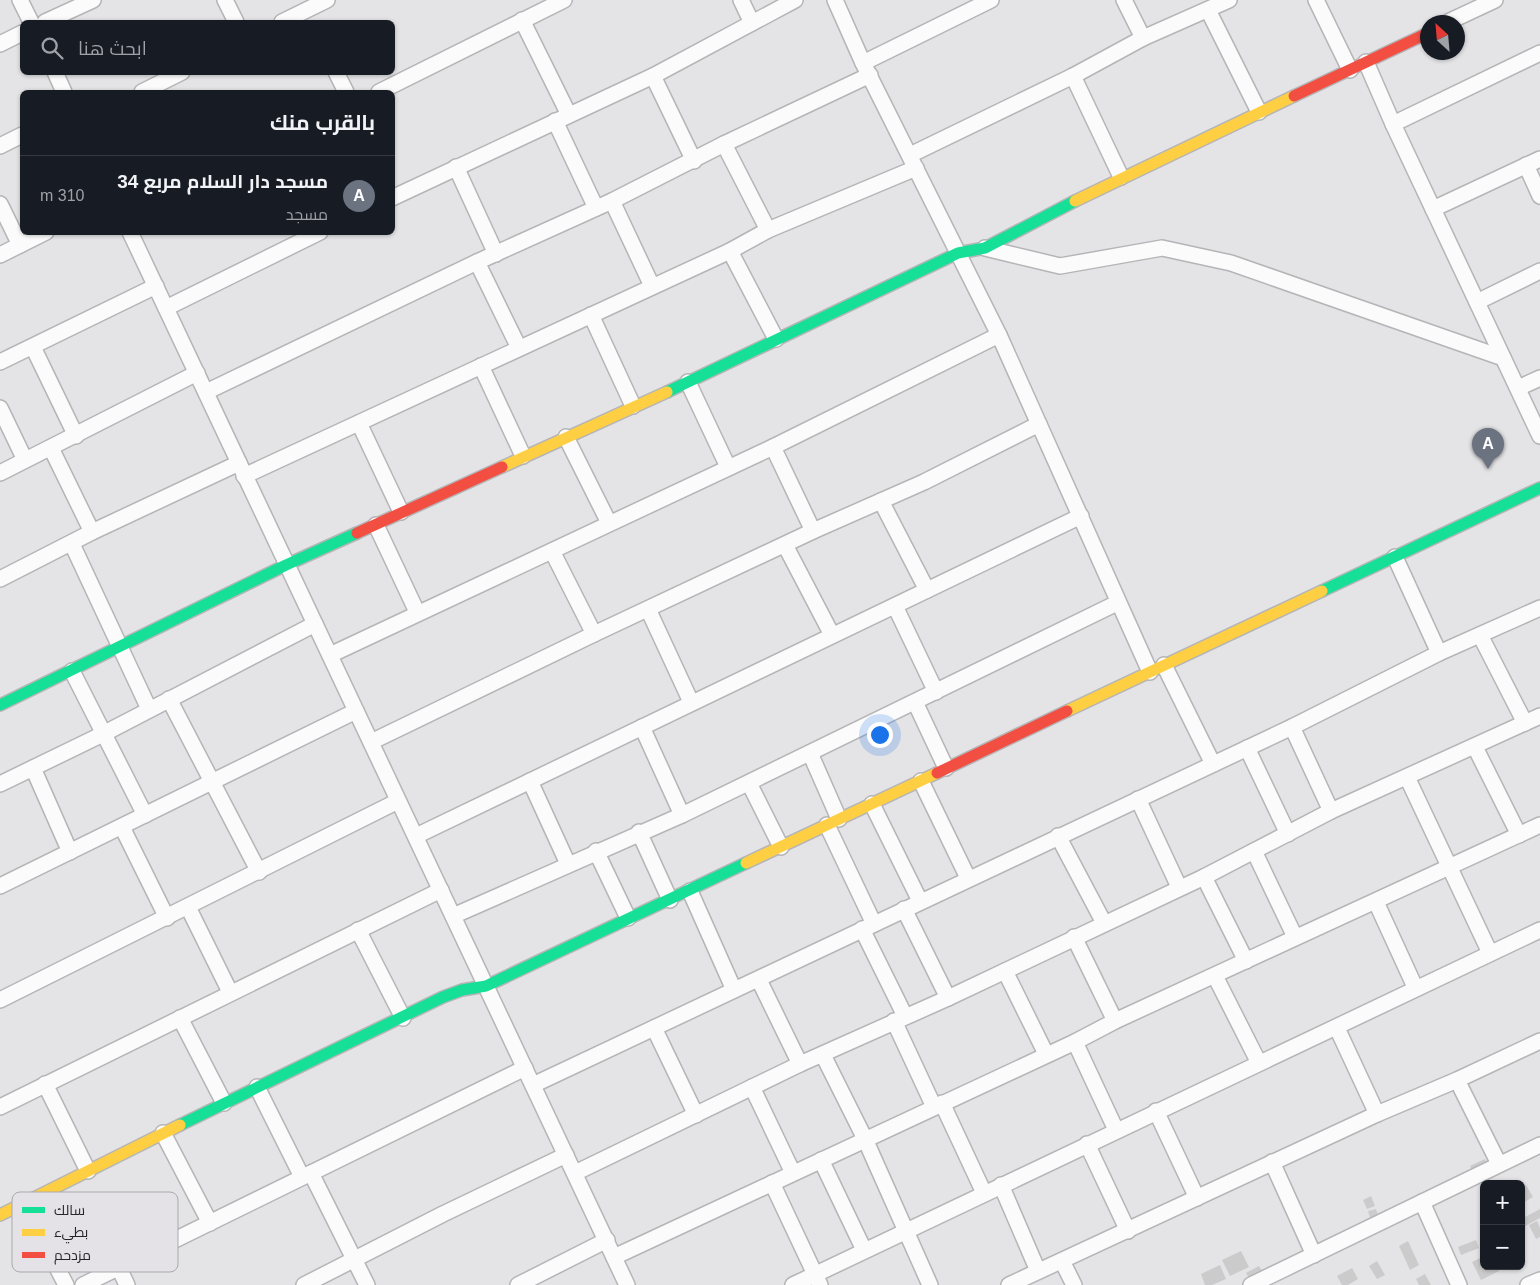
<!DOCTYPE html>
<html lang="ar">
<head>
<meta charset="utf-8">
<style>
  body { margin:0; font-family:Arial,Cairo,sans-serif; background:#242831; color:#f1f3f6; direction:rtl }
  .controls { position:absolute; right:15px; bottom:15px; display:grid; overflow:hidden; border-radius:8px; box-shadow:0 1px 4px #0004 }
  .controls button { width:45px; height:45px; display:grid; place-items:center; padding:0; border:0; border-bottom:1px solid #363941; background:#171b24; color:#f1f3f6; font:25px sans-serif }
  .compass { position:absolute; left:1420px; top:15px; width:45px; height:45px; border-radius:50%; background:#171b24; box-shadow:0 1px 4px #0004; rotate:334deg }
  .you { position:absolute; left:879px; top:734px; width:18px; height:18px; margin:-12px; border:4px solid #fff; border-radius:50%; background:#1a73e8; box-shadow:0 0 0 8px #1a73e833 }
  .badge { display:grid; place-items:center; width:32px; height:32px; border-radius:50%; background:#686769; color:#fff; font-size:16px; font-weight:700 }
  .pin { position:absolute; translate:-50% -41px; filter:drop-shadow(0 1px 2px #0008) }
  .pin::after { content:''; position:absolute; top:26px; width:18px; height:15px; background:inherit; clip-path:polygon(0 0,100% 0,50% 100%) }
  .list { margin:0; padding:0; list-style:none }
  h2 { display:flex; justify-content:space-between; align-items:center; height:65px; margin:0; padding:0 20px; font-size:21px }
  h2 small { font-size:16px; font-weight:400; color:#9ea1a6 }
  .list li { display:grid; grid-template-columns:32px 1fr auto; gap:15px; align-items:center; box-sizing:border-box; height:80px; padding:0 20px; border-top:1px solid #363941 }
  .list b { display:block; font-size:19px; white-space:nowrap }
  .list p { margin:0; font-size:16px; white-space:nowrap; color:#9ea1a6 }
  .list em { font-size:16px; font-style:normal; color:#9ea1a6 }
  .icon { flex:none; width:28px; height:28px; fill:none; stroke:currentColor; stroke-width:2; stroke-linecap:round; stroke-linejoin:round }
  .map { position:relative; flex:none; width:1540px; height:1285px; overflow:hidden; direction:ltr }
  .search { position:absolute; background:#171b24; box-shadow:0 1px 4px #0004; left:20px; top:20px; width:375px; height:55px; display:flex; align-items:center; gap:12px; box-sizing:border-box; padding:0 18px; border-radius:8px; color:#9ea1a6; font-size:19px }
  .panel { position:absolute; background:#171b24; box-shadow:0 1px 4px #0004; left:20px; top:90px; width:375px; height:145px; border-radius:8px; direction:rtl }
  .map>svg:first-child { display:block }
  .building { fill:#cccbcc }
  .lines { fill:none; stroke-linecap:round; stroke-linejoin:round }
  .street-casing { stroke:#b5b5b7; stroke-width:18 }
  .fast-casing { stroke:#b5b5b7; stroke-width:14 }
  .slow-casing { stroke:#b5b5b7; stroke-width:14 }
  .jam-casing { stroke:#b5b5b7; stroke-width:14 }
  .street { stroke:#fbfbfb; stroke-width:15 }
  .fast { stroke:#16e098; stroke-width:11 }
  .slow { stroke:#ffcf43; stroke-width:11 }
  .jam { stroke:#f24e42; stroke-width:11 }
  .key { fill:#e4e2e7; stroke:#aba9ad; stroke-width:1 }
  .key-label { font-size:14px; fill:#252426 }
</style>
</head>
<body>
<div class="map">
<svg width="1540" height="1285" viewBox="0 0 1540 1285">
  <rect width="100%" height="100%" fill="#e4e3e6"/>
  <g class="building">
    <polygon points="1485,1159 1488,1166 1473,1173 1470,1166"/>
    <polygon points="1526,1185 1533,1197 1521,1204 1521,1188"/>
    <polygon points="1371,1196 1375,1206 1367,1209 1363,1200"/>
    <polygon points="1376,1209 1379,1218 1371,1221 1368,1211"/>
    <polygon points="1540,1209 1540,1218 1525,1226 1521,1219"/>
    <polygon points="1537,1221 1540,1228 1540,1237 1536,1239 1529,1225"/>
    <polygon points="1476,1240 1479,1248 1461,1255 1458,1247"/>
    <polygon points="1408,1241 1419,1265 1410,1270 1399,1246"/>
    <polygon points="1241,1251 1249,1267 1230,1276 1222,1260"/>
    <polygon points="1482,1257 1484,1266 1488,1268 1497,1266 1499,1271 1481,1280 1472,1262"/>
    <polygon points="1377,1261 1385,1275 1377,1279 1369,1266"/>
    <polygon points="1220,1265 1226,1279 1212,1285 1205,1285 1201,1274"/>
    <polygon points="1259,1266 1265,1276 1252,1283 1246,1273"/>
    <polygon points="1352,1268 1358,1279 1348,1285 1342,1285 1337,1276"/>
    <polygon points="1425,1274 1431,1285 1419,1285 1416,1279"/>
  </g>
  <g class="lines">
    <defs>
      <g id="street">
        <polyline points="20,0 31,22"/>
        <polyline points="225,0 236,22"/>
        <polyline points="741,0 752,23"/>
        <polyline points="835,0 863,63 999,335 1150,672"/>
        <polyline points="1124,0 1143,38"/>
        <polyline points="1316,0 1350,70"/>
        <polyline points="1208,10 1259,112"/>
        <polyline points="522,20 569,115"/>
        <polyline points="45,22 93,0"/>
        <polyline points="282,22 327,0"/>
        <polyline points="1448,22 1495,0"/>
        <polyline points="0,44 22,33"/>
        <polyline points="1366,62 1393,124 1540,436"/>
        <polyline points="863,63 991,0"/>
        <polyline points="55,72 64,92"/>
        <polyline points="336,72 346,92"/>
        <polyline points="653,76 694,161"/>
        <polyline points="1073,76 1121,177"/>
        <polyline points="142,92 182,72"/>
        <polyline points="379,92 564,0"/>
        <polyline points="555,121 596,208"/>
        <polyline points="1393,124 1540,53"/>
        <polyline points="724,144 768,230"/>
        <polyline points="0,146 22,135"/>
        <polyline points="910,155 1073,76 1143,38 1229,0"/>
        <polyline points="1526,165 1540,196"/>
        <polyline points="456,167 496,254"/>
        <polyline points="392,198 653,76 795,0"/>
        <polyline points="612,201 652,286"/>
        <polyline points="0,204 20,245"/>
        <polyline points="1433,209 1540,159"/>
        <polyline points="130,232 627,1285"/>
        <polyline points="985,248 1060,266 1162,248 1231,263 1503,358"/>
        <polyline points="730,251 776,339"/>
        <polyline points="0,255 46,232"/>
        <polyline points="477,262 519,348"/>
        <polyline points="1477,302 1540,271"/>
        <polyline points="166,308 320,232"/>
        <polyline points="591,315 633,406"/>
        <polyline points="33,347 76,436"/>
        <polyline points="0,362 156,286"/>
        <polyline points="481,366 523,456"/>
        <polyline points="688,382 728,467"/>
        <polyline points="1518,388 1540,378"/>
        <polyline points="206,392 477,262 612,201 724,144 870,75"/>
        <polyline points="0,408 25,460"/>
        <polyline points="359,423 401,512"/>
        <polyline points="566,437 609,523"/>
        <polyline points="773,447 813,531"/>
        <polyline points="51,448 92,532"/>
        <polyline points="0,473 197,373"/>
        <polyline points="244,476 730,251 768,230 916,168"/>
        <polyline points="881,501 927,590"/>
        <polyline points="376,525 417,612"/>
        <polyline points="72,544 149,709"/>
        <polyline points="785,545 832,635"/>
        <polyline points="552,551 594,634"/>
        <polyline points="1395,557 1439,653"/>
        <polyline points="0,579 92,532 239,463"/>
        <polyline points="895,606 936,692"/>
        <polyline points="648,609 691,702"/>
        <polyline points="1480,635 1525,723"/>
        <polyline points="330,655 773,447 999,335"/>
        <polyline points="1164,665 1213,764"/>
        <polyline points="72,671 145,815"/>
        <polyline points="169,699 259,872"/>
        <polyline points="915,702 946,768"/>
        <polyline points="642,727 682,815"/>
        <polyline points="1292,727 1331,811"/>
        <polyline points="371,742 594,634 813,531 924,482 1039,424"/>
        <polyline points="1475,747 1519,835"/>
        <polyline points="1247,748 1288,834"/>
        <polyline points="810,753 839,819"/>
        <polyline points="33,768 70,852"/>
        <polyline points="1407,777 1490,953"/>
        <polyline points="530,781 568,864"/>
        <polyline points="921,781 968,878"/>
        <polyline points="749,783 781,847"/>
        <polyline points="0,784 103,734 315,624"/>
        <polyline points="1138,799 1179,887"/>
        <polyline points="872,804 920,901"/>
        <polyline points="827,825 874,924"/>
        <polyline points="122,827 167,918"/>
        <polyline points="639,832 670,900"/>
        <polyline points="416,836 1081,516"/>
        <polyline points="1058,836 1104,923"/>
        <polyline points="596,851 628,918"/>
        <polyline points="1254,851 1295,937"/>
        <polyline points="1204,877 1246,961"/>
        <polyline points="0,886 356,711"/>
        <polyline points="690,891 734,990"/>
        <polyline points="1376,902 1415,987"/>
        <polyline points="188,907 230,992"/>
        <polyline points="904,909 948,998"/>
        <polyline points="453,916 682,815 1117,603"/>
        <polyline points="862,929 905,1016"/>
        <polyline points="358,930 403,1018"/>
        <polyline points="1074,937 1115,1021"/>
        <polyline points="1005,971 1046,1054"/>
        <polyline points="1215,976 1259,1063"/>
        <polyline points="759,980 800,1064"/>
        <polyline points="0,1000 398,801"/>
        <polyline points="180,1018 224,1103"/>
        <polyline points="894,1021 934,1107"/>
        <polyline points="654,1028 696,1115"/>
        <polyline points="1337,1028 1377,1114"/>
        <polyline points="1075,1042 1116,1130"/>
        <polyline points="823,1055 865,1139 930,1285"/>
        <polyline points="1457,1080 1499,1164"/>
        <polyline points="45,1084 88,1171"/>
        <polyline points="533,1085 1292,727 1439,653 1540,608"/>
        <polyline points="257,1087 302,1177"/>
        <polyline points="752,1087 793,1173"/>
        <polyline points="942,1103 984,1193"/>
        <polyline points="0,1107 441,890"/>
        <polyline points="1156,1111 1197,1198"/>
        <polyline points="163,1133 210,1223"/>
        <polyline points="1087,1144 1128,1231"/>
        <polyline points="821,1160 864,1250"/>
        <polyline points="1272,1162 1314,1255"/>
        <polyline points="311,1173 367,1285"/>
        <polyline points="575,1173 800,1064 948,998 1204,877 1331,811 1540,716"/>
        <polyline points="772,1183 820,1285"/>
        <polyline points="1001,1185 1038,1271"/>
        <polyline points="1422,1202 1459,1285"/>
        <polyline points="24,1203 66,1285"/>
        <polyline points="614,1257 1075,1042 1115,1021 1540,825"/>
        <polyline points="1062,1261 1074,1285"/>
        <polyline points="119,1268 127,1285"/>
        <polyline points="83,1285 525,1068"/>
        <polyline points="304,1285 443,1214 566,1155"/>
        <polyline points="518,1285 607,1240"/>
        <polyline points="793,1285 1540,930"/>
        <polyline points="1009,1285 1377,1114 1457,1080 1540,1041"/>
        <polyline points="1251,1285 1540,1145"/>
        <polyline points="1528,1285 1540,1280"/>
      </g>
      <g id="fast">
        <polyline points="667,392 958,253 985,248 1075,201"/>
        <polyline points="1322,591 1540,488"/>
        <polyline points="0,705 286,565 357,533"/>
        <polyline points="180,1125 443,997 462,990 486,986 746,863"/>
      </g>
      <g id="slow">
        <polyline points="1075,201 1294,96"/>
        <polyline points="502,467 667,392"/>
        <polyline points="1067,711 1322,591"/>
        <polyline points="746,863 937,773"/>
        <polyline points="0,1215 180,1125"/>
      </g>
      <g id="jam">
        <polyline points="1294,96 1428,33"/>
        <polyline points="357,533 502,467"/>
        <polyline points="937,773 1067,711"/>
      </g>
    </defs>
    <use href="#street" class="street-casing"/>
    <use href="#fast" class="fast-casing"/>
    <use href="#slow" class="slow-casing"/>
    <use href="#jam" class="jam-casing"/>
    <use href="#street" class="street"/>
    <use href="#fast" class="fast"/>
    <use href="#slow" class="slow"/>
    <use href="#jam" class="jam"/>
  </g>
  <rect x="12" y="1192" width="166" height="80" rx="8" class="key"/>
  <rect x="22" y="1207" width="23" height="6" fill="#16e098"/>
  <rect x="22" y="1229" width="23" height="7" fill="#ffcf43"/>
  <rect x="22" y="1252" width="23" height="6" fill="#f24e42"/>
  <g class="key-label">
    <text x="54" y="1215">سالك</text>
    <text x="54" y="1237">بطيء</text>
    <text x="54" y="1260">مزدحم</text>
  </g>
</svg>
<div class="controls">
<button>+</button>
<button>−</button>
</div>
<svg class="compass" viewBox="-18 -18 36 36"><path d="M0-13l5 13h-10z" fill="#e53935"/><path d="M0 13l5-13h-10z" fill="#9ea1a6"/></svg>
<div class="you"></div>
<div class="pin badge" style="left:1488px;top:469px;background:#6b7280">A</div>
<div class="search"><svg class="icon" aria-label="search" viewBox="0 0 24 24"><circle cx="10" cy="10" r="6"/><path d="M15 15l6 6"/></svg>ابحث هنا</div>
<section class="panel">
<h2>بالقرب منك<small></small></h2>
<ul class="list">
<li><span class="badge" style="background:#6b7280">A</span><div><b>مسجد دار السلام مربع 34</b><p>مسجد</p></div><em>310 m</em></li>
</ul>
</section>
</div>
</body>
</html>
